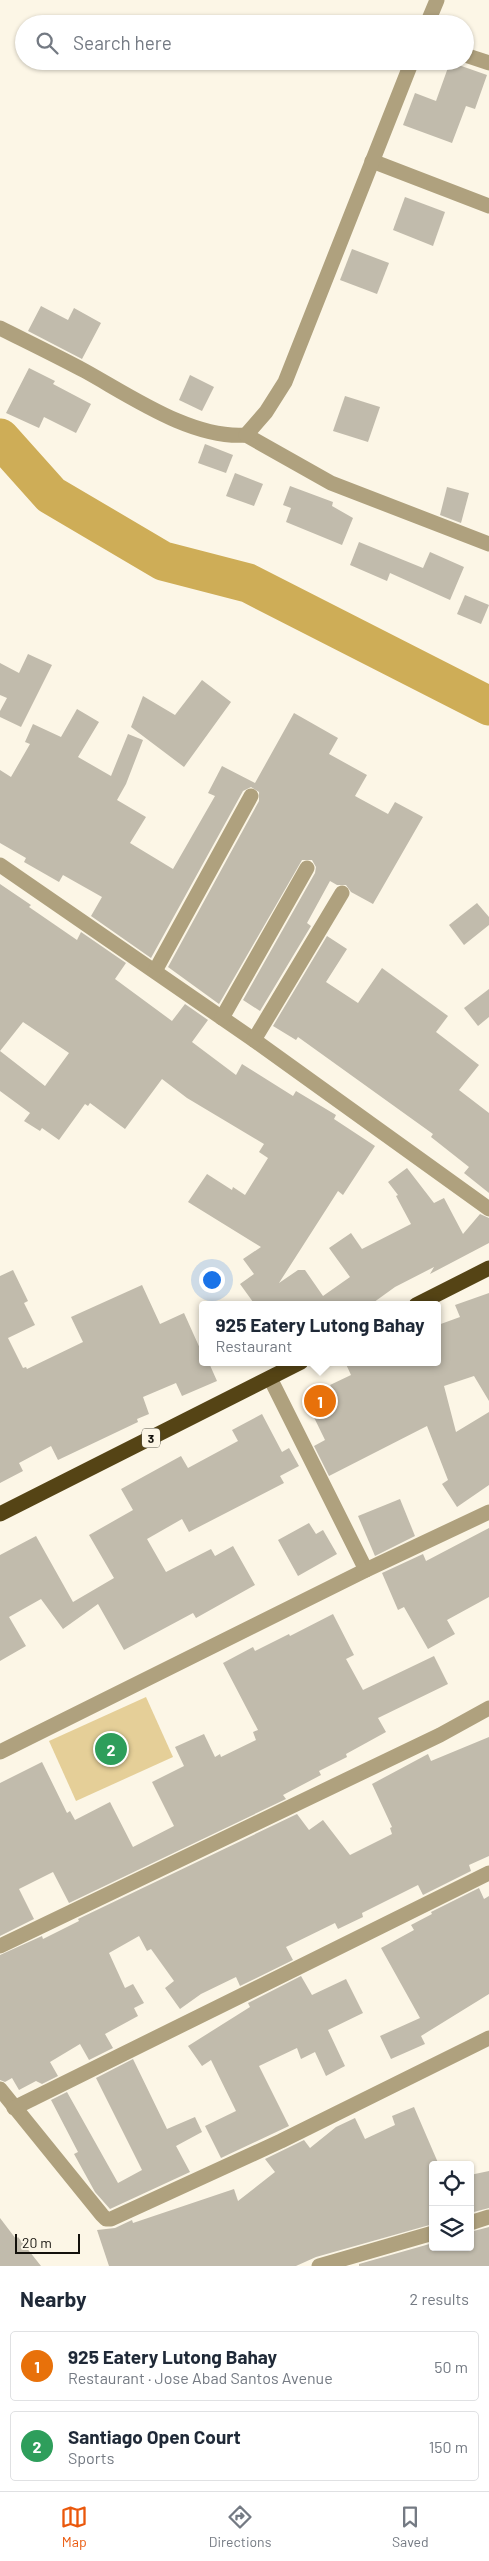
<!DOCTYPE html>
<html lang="en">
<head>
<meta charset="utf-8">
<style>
  body { margin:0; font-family:Barlow,sans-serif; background:#f6f6f7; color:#1f2937 }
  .controls { position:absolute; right:15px; bottom:15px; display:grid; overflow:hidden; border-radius:5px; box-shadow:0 1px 4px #0004 }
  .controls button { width:45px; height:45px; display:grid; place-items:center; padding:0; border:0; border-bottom:1px solid #e0e1e3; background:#fff; color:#1f2937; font:25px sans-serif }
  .scale { position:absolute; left:15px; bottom:12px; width:65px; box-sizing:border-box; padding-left:5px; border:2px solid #13110c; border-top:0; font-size:14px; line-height:18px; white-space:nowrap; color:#13110c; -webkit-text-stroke:4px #fcf6e6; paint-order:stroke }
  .you { position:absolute; left:211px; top:1279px; width:18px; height:18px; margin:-12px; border:4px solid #fff; border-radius:50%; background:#1a73e8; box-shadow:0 0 0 8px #1a73e833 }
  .badge { display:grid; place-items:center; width:32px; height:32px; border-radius:50%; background:#ea580c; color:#fff; font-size:16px; font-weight:700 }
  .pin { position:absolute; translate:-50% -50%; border:2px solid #fff; box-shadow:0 1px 5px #0006 }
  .popup { position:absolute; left:199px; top:1301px; width:242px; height:65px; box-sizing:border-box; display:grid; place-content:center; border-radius:5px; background:#fff; filter:drop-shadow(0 1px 4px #0005); font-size:16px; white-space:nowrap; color:#747a83 }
  .popup b { font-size:19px; color:#1f2937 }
  .popup::after { content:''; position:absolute; left:50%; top:100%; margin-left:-10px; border:10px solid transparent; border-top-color:#fff }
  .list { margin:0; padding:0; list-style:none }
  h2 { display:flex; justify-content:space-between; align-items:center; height:65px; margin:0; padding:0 20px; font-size:21px }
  h2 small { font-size:16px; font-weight:400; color:#747a83 }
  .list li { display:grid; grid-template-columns:32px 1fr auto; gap:15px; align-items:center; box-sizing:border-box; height:70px; margin:0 10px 10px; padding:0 10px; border:1px solid #e0e1e3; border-radius:5px }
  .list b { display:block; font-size:19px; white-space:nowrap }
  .list p { margin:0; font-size:16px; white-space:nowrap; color:#747a83 }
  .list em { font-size:16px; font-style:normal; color:#747a83 }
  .icon { flex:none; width:28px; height:28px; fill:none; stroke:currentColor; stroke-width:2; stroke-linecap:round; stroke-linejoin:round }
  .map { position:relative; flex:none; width:489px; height:2266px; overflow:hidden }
  .search { position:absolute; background:#fff; box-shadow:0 1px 4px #0004; left:15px; right:15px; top:15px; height:55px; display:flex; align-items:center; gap:12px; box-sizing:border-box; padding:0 18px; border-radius:28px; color:#747a83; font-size:19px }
  .sheet { height:225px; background:#fff }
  nav { display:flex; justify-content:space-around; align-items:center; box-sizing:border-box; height:70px; border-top:1px solid #e0e1e3; background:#fff; font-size:14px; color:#747a83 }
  nav a { display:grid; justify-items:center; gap:2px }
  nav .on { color:#ea580c }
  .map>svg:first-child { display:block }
  .green { fill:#e5cf98 }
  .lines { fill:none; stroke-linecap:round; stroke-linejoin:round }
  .river { stroke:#cead57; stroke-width:39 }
  .building { fill:#c1bbac }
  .minor { stroke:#afa17e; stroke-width:15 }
  .highway { stroke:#554415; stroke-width:15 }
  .labels { text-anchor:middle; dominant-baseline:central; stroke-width:4; stroke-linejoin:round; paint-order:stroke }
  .shield { fill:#fcf6e6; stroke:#59564d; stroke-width:1 }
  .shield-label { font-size:12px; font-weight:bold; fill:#13110c }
</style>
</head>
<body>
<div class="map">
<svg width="489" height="2266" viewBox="0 0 489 2266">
  <rect width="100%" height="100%" fill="#fcf6e6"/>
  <polygon class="green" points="146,1697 173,1757 76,1801 49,1741"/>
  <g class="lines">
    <polyline class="river" points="0,438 51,495 163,561 248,583 489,706"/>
  </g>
  <g class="building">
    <polygon points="450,62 487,75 475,109 466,106 452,143 403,125 415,93 436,101"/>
    <polygon points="405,197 445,212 433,246 393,230"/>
    <polygon points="352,249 389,263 377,294 340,280"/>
    <polygon points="41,306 68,320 74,308 101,323 82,359 28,331"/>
    <polygon points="29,368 55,381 53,384 91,404 76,433 44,417 39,428 6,413"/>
    <polygon points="190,375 214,387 202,411 179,400"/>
    <polygon points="345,396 380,407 368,442 333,431"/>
    <polygon points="205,444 233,455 226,473 198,463"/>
    <polygon points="235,473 263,484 254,506 226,496"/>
    <polygon points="290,486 333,502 332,506 353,518 342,545 286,522 291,508 283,505"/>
    <polygon points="447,487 469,493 461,523 440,515"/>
    <polygon points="359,542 423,568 430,552 464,567 450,600 390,573 387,581 350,565"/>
    <polygon points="465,595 489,605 481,624 457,614"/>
    <polygon points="28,654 52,665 21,727 0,717 0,711 7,698 0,695 0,663 19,673"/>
    <polygon points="202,680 231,702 184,767 131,727 143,696 175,715"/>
    <polygon points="77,709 99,722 78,757 111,776 128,734 143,740 126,784 117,800 146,817 130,843 173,869 215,796 208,793 222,766 255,783 294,713 338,738 329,754 367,775 355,796 388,814 395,802 423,817 373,904 351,892 346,885 337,885 330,881 307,923 311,926 260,1011 243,1000 315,873 316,867 312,860 302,860 219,1004 168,967 259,801 259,792 251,787 243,791 151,958 91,916 102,897 63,875 59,882 24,862 26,858 0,843 0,770 11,777 30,744 25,742 33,724 61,737"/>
    <polygon points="0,884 31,905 29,907 77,940 81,932 126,963 115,979 172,1021 185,1004 208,1020 192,1042 236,1075 242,1064 293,1096 296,1091 336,1115 334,1119 375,1146 343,1195 338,1191 279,1283 298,1270 305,1270 323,1296 350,1277 329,1248 351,1233 362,1249 411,1224 396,1196 398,1195 388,1182 407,1168 434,1203 444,1198 463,1234 480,1214 489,1218 489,1243 430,1274 434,1267 395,1287 370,1305 248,1305 253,1302 240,1284 254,1274 243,1259 261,1247 188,1202 207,1174 232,1190 233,1187 245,1195 268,1158 259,1152 264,1144 187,1098 162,1079 125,1129 90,1103 88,1106 85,1104 59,1140 42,1128 40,1131 24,1121 30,1113 0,1091 0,1051 45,1086 69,1053 23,1022 0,1051"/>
    <polygon points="477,903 489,917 489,925 464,945 449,925"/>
    <polygon points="327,936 347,949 326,982 358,1003 382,968 448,1016 436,1032 479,1065 459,1090 489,1113 489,1193 464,1173 469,1167 431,1137 433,1134 298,1037 296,1040 273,1026"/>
    <polygon points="489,989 489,1017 478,1026 464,1008"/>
    <polygon points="13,1270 28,1301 24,1303 35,1325 8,1338 23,1368 26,1367 27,1369 83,1342 71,1317 142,1285 160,1324 184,1313 202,1353 202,1362 209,1363 217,1381 182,1396 176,1383 143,1397 149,1414 137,1419 138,1422 58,1460 51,1446 19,1463 23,1471 0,1483 0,1276"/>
    <polygon points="489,1293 489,1401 474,1376 444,1386 456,1432 489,1412 489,1485 457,1507 442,1484 448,1480 427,1426 329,1476 314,1446 325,1440 306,1401 332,1388 330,1385 351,1375 345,1362 438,1362 438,1325 460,1317 455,1305"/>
    <polygon points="262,1414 282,1452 289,1448 299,1466 280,1476 284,1483 189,1532 182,1519 147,1539 166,1572 211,1549 215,1556 233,1546 255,1585 196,1618 193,1613 124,1650 98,1604 63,1629 41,1599 9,1617 26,1646 0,1661 0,1555 36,1536 73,1602 114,1578 89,1535 133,1510 121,1489 181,1456 188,1468 238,1441 232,1430"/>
    <polygon points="400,1499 415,1536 375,1556 358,1516"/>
    <polygon points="309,1523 316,1534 323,1530 337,1554 298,1576 278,1540"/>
    <polygon points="489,1528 489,1597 447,1620 455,1634 428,1649 404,1607 398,1610 382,1573 423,1554 426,1561"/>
    <polygon points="333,1614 354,1655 346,1659 363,1690 434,1656 448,1684 378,1718 386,1732 346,1754 347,1757 319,1771 321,1775 283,1795 286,1799 69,1903 53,1872 19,1889 34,1919 0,1936 0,1783 42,1762 67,1813 70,1811 75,1820 110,1802 133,1847 174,1826 152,1782 184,1766 175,1747 204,1734 215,1757 220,1754 221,1757 256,1740 253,1732 258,1730 223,1663 253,1647 255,1651 289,1634 290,1636"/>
    <polygon points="489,1737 489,1856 469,1865 471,1871 423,1895 418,1885 362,1913 363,1917 338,1929 335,1923 286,1947 293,1960 240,1986 236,1977 201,1994 180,2009 165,1988 174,1981 151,1949 147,1951 139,1936 109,1953 125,1988 133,1984 144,2003 134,2008 138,2016 105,2034 113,2048 89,2060 80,2044 50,2062 58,2076 42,2084 36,2081 19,2090 12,2078 5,2082 0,2080 0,1955 42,1936 43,1939 79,1921 78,1919 297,1814 309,1830 323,1820 350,1855 392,1834 390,1828 392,1827 372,1784 428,1754 431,1761"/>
    <polygon points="479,1888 484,1899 489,1896 489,1994 421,2036 425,2044 391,2059 380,2036 420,2018 381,1948 414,1930 411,1925 432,1914 431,1912"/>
    <polygon points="301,1976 312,1995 346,1979 363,2013 328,2030 345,2066 326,2076 315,2052 301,2059 297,2048 259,2066 289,2126 221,2158 205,2126 236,2111 211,2060 202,2066 188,2046 250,2007 248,2003"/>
    <polygon points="133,2059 167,2129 195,2117 202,2132 176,2146 190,2172 110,2209 95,2192 74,2154 78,2152 51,2100 67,2092 118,2183 142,2170 96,2078"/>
    <polygon points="414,2107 439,2165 433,2165 433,2224 316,2257 296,2266 109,2266 97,2230 115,2228 132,2220 133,2223 234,2189 238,2201 275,2172 265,2159 304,2140 310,2148 336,2127 355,2118 365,2139 395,2125 392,2116"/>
    <polygon points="489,2171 489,2208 470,2213 470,2175"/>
    <polygon points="0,2218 16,2239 18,2237 41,2266 0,2266"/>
    <polygon points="489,2227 489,2266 359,2266 359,2264 433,2243 433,2247 470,2247 470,2232"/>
  </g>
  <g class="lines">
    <g class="minor">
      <polyline points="427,24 437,0"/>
      <polyline points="465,55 489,63"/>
      <polyline points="372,161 489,206"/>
      <path d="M 0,328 C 28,342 57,356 85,371 C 132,397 192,439 246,435 L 331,483 L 489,544"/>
      <polyline points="246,435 266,412 285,382 412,61"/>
      <polyline points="0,865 254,1040 489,1209"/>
      <polyline points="155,971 251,796"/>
      <polyline points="222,1018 307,868"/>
      <polyline points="254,1040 342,893"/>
      <polyline points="270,1378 366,1570"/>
      <polyline points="0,1752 366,1570 489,1512"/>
      <polyline points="0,1946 440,1735 489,1708"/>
      <polyline points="0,2089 102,2215 106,2219 111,2219 281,2141 489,2038"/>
      <polyline points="14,2108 489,1873"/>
      <polyline points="470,2223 489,2217"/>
      <polyline points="319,2266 433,2233"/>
    </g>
    <g class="highway">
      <polyline points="416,1305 489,1268"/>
      <polyline points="0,1514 301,1362"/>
    </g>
  </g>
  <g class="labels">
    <rect class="shield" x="142" y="1428.5" width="18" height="19" rx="4"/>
    <g class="shield-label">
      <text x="151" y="1438">3</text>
    </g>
  </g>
</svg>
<div class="controls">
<button><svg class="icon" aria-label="locate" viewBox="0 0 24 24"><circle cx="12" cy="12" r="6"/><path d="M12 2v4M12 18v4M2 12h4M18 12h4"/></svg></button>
<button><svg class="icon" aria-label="layers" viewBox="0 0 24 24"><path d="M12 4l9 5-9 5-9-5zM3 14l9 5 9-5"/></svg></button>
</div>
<div class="scale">20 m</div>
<div class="you"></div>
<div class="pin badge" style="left:320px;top:1401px;background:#e8710a">1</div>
<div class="popup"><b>925 Eatery Lutong Bahay</b>Restaurant</div>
<div class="pin badge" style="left:111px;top:1749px;background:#2e9e5b">2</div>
<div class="search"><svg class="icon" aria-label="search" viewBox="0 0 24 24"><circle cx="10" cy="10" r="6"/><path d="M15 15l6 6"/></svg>Search here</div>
</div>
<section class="sheet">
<h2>Nearby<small>2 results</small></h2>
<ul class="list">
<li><span class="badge" style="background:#e8710a">1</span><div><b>925 Eatery Lutong Bahay</b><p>Restaurant · Jose Abad Santos Avenue</p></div><em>50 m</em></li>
<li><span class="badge" style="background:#2e9e5b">2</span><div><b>Santiago Open Court</b><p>Sports</p></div><em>150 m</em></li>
</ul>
</section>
<nav>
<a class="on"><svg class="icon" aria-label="map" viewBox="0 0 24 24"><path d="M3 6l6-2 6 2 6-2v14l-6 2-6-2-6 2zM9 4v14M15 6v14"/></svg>Map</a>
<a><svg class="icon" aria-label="directions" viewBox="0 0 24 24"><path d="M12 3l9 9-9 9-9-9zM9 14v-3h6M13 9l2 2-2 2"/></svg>Directions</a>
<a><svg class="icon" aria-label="saved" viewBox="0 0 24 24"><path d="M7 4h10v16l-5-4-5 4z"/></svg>Saved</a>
</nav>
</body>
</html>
